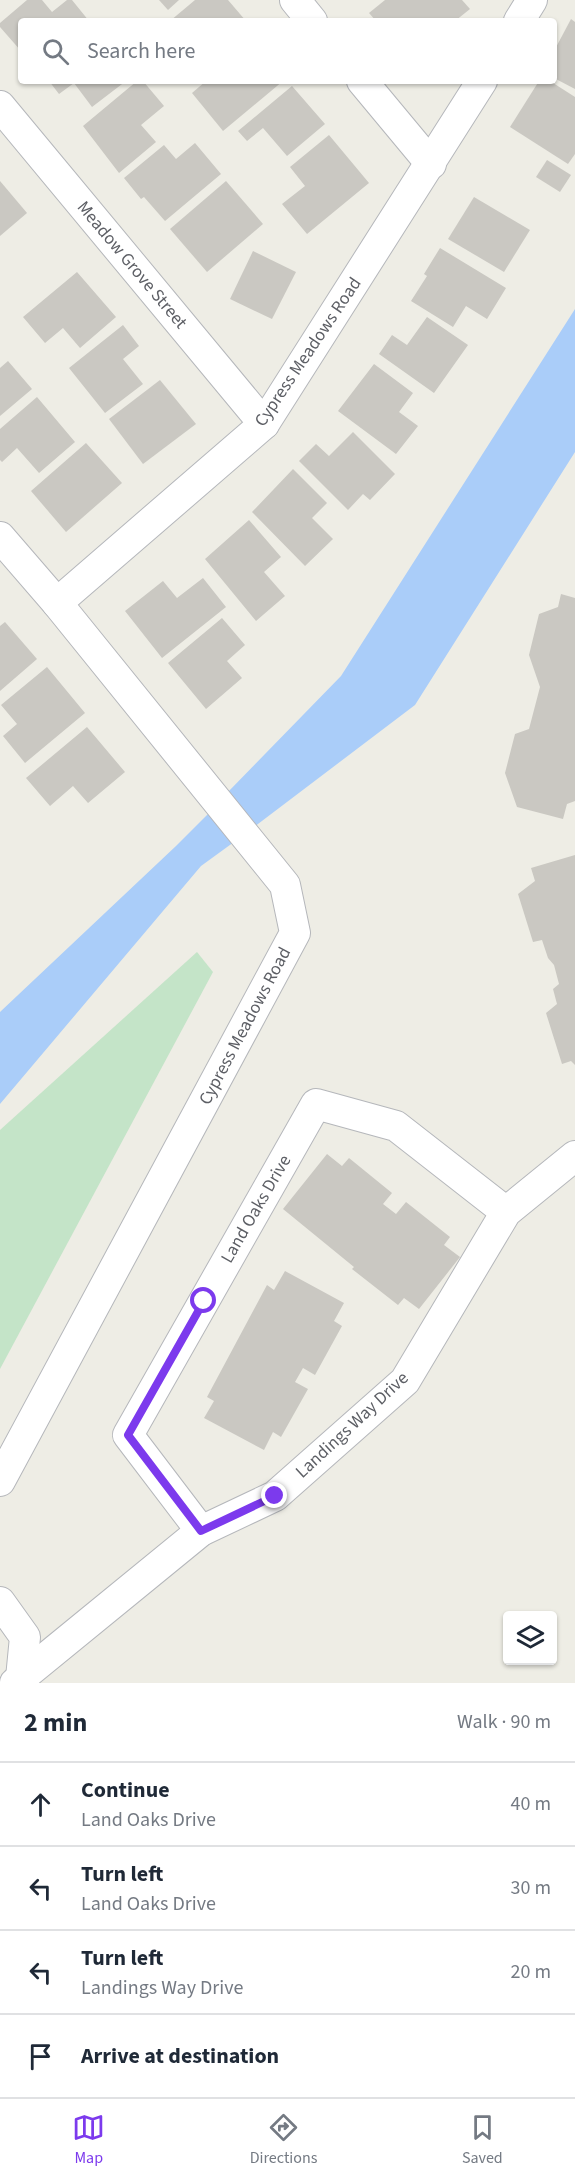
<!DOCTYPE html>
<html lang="en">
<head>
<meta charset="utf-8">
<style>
  body { margin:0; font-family:"Source Sans 3",sans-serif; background:#f6f6f7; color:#1f2937 }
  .controls { position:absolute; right:18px; bottom:18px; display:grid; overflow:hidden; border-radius:6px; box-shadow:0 2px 4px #0004 }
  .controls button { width:54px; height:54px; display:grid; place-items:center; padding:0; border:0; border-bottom:2px solid #e0e1e3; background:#fff; color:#1f2937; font:30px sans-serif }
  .stop { position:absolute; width:18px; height:18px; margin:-14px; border:4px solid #7c3aed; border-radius:50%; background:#fff }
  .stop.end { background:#7c3aed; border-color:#fff; box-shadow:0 2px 6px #0008 }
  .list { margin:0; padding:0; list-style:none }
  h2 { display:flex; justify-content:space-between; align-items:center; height:78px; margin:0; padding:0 24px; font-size:26px }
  h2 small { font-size:20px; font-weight:400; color:#747a83 }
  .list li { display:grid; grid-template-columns:39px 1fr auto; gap:18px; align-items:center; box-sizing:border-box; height:84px; padding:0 24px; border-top:2px solid #e0e1e3 }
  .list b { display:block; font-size:22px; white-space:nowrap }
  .list p { margin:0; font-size:20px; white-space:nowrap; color:#747a83 }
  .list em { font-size:20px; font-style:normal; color:#747a83 }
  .icon { flex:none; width:33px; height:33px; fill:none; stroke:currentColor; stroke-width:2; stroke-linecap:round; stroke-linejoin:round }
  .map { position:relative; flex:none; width:575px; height:1683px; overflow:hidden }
  .search { position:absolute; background:#fff; box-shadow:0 2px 4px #0004; left:18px; right:18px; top:18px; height:66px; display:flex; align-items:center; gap:15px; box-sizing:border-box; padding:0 21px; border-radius:6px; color:#747a83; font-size:22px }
  .sheet { height:414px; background:#fff }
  nav { display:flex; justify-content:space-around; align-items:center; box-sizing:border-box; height:84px; border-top:2px solid #e0e1e3; background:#fff; font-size:16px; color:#747a83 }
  nav a { display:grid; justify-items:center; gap:3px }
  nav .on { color:#7c3aed }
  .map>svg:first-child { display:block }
  .green { fill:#c4e4c8 }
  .water { fill:#aacdf9 }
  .building { fill:#cac8c2 }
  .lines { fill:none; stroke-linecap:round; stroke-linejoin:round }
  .minor-casing { stroke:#b5b7bb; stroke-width:32 }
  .minor { stroke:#fff; stroke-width:30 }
  .route { stroke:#7c3aed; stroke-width:8 }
  .labels { text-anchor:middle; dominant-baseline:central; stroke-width:4.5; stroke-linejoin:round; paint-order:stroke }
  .street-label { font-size:18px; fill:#5d5f65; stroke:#fff }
</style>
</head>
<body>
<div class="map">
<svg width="575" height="1683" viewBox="0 0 575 1683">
  <rect width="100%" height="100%" fill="#eeede5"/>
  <polygon class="green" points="197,952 213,972 0,1369 0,1130"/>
  <g class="water">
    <polygon points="575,309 575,452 415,705 254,827 227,793 341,676"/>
    <polygon points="210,812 234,842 201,866 0,1104 0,1012 176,846"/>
  </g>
  <g class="building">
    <polygon points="27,0 42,0 52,12 67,0 72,0 89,21 21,21 21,51 0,27 0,23"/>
    <polygon points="159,0 179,0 168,10"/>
    <polygon points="195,0 228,0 246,21 170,21"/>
    <polygon points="385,0 462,0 470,9 455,21 376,21 369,13"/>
    <polygon points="571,19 575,22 575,89 554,78 554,51"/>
    <polygon points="49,81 126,81 92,107 74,83 59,94"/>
    <polygon points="137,81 143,81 164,106 141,125 156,142 119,173 83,126"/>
    <polygon points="206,81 283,81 223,131 192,93"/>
    <polygon points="539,81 550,81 575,97 575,154 568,164 510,127"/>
    <polygon points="292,86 325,124 287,156 263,128 247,141 238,131"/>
    <polygon points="329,135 369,183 307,234 282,204 305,186 290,167"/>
    <polygon points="195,143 221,174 165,221 144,197 141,199 124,178 164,145 176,159"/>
    <polygon points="547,160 571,175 560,192 536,177"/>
    <polygon points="0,181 27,213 0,236"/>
    <polygon points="226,181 263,224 207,272 170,229"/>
    <polygon points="474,197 530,230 504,272 448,239"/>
    <polygon points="440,248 506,288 487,319 466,306 453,327 411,301 427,276 424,274"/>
    <polygon points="253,251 296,272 272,319 230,299"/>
    <polygon points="77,272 116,317 80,348 63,328 45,343 23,317"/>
    <polygon points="427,317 468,345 434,393 379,354 392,335 407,345"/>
    <polygon points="123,325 139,346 123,359 143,384 105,413 69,368"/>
    <polygon points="8,361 32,389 0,416 0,368"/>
    <polygon points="374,364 413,393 399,412 418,426 396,454 338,411"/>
    <polygon points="160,380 196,424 143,464 109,419"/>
    <polygon points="37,397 75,442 39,473 17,448 2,462 0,460 0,429"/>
    <polygon points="353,432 395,474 370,500 363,494 348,510 299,461 316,444 329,456"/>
    <polygon points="86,443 122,483 66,532 31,491"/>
    <polygon points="293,469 327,503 312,518 333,539 305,566 252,512"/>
    <polygon points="249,520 281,557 264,572 285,596 256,621 205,559"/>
    <polygon points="203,578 226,607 162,658 125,611 163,581 177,598"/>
    <polygon points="561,594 575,598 575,801 567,804 563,819 517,807 505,773 515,734 529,729 540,687 529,655 539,614 558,607"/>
    <polygon points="222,618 245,645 227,661 242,678 206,709 168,663"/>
    <polygon points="5,622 37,659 0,691 0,626"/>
    <polygon points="47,667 85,713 25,763 3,736 17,724 1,705"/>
    <polygon points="87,727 125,772 88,803 73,786 50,806 26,778"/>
    <polygon points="575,855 575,1065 571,1061 562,1064 546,1013 557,1004 553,989 559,984 554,965 548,958 542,940 533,942 518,894 535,881 531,868"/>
    <polygon points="327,1154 342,1166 349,1158 392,1193 383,1204 396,1214 406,1202 450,1237 444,1245 460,1257 419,1309 404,1298 398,1305 352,1269 354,1267 283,1209"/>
    <polygon points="285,1271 344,1303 334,1321 342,1326 315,1375 303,1368 295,1382 308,1389 281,1437 273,1432 264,1450 204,1418 214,1401 207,1397 267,1285 274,1290"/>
  </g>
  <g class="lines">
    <defs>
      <g id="minor">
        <polyline points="295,0 312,21"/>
        <polyline points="519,21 532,0"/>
        <polyline points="362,81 431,164"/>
        <polyline points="0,106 264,424"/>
        <polyline points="0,537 57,603 285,885 295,933 0,1481"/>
        <polyline points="57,603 264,424 482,81"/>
        <polyline points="201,1531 128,1435 316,1104 396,1126 506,1212"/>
        <polyline points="0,1602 25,1637 21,1678"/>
        <polyline points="15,1683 201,1531 275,1496 405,1381 506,1212 575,1156"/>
      </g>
    </defs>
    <use href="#minor" class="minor-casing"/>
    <use href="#minor" class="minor"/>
  </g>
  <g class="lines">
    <polyline class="route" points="204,1301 128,1435 201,1531 275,1496"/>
  </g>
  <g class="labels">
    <g class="street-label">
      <text transform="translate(132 265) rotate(50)">Meadow Grove Street</text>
      <text transform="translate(308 352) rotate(-56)">Cypress Meadows Road</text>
      <text transform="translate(245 1026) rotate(-62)">Cypress Meadows Road</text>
      <text transform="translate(256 1209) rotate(-60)">Land Oaks Drive</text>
      <text transform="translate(352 1425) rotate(-43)">Landings Way Drive</text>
    </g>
  </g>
</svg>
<div class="controls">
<button><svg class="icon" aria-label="layers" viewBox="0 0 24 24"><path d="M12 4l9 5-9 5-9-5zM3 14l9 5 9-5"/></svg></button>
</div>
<div class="stop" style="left:204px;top:1301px"></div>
<div class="stop end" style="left:275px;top:1496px"></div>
<div class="search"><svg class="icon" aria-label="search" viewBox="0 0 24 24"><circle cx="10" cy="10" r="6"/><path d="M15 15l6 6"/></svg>Search here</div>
</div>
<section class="sheet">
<h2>2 min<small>Walk · 90 m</small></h2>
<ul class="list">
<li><svg class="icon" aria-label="ahead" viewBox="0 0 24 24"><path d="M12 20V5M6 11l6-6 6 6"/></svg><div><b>Continue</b><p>Land Oaks Drive</p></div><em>40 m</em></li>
<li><svg class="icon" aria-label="left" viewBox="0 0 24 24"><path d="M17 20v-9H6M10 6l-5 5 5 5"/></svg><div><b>Turn left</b><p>Land Oaks Drive</p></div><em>30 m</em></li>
<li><svg class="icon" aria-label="left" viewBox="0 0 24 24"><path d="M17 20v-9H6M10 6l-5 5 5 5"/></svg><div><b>Turn left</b><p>Landings Way Drive</p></div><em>20 m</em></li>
<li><svg class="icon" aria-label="arrive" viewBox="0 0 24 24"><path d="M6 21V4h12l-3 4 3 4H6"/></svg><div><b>Arrive at destination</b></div></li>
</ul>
</section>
<nav>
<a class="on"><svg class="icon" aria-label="map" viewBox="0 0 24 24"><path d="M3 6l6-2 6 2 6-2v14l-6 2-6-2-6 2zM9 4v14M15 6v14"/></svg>Map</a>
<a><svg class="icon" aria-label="directions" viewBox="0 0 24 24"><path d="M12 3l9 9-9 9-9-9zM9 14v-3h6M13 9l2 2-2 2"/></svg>Directions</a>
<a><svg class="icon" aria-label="saved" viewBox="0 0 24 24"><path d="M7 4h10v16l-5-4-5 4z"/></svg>Saved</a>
</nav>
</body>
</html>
